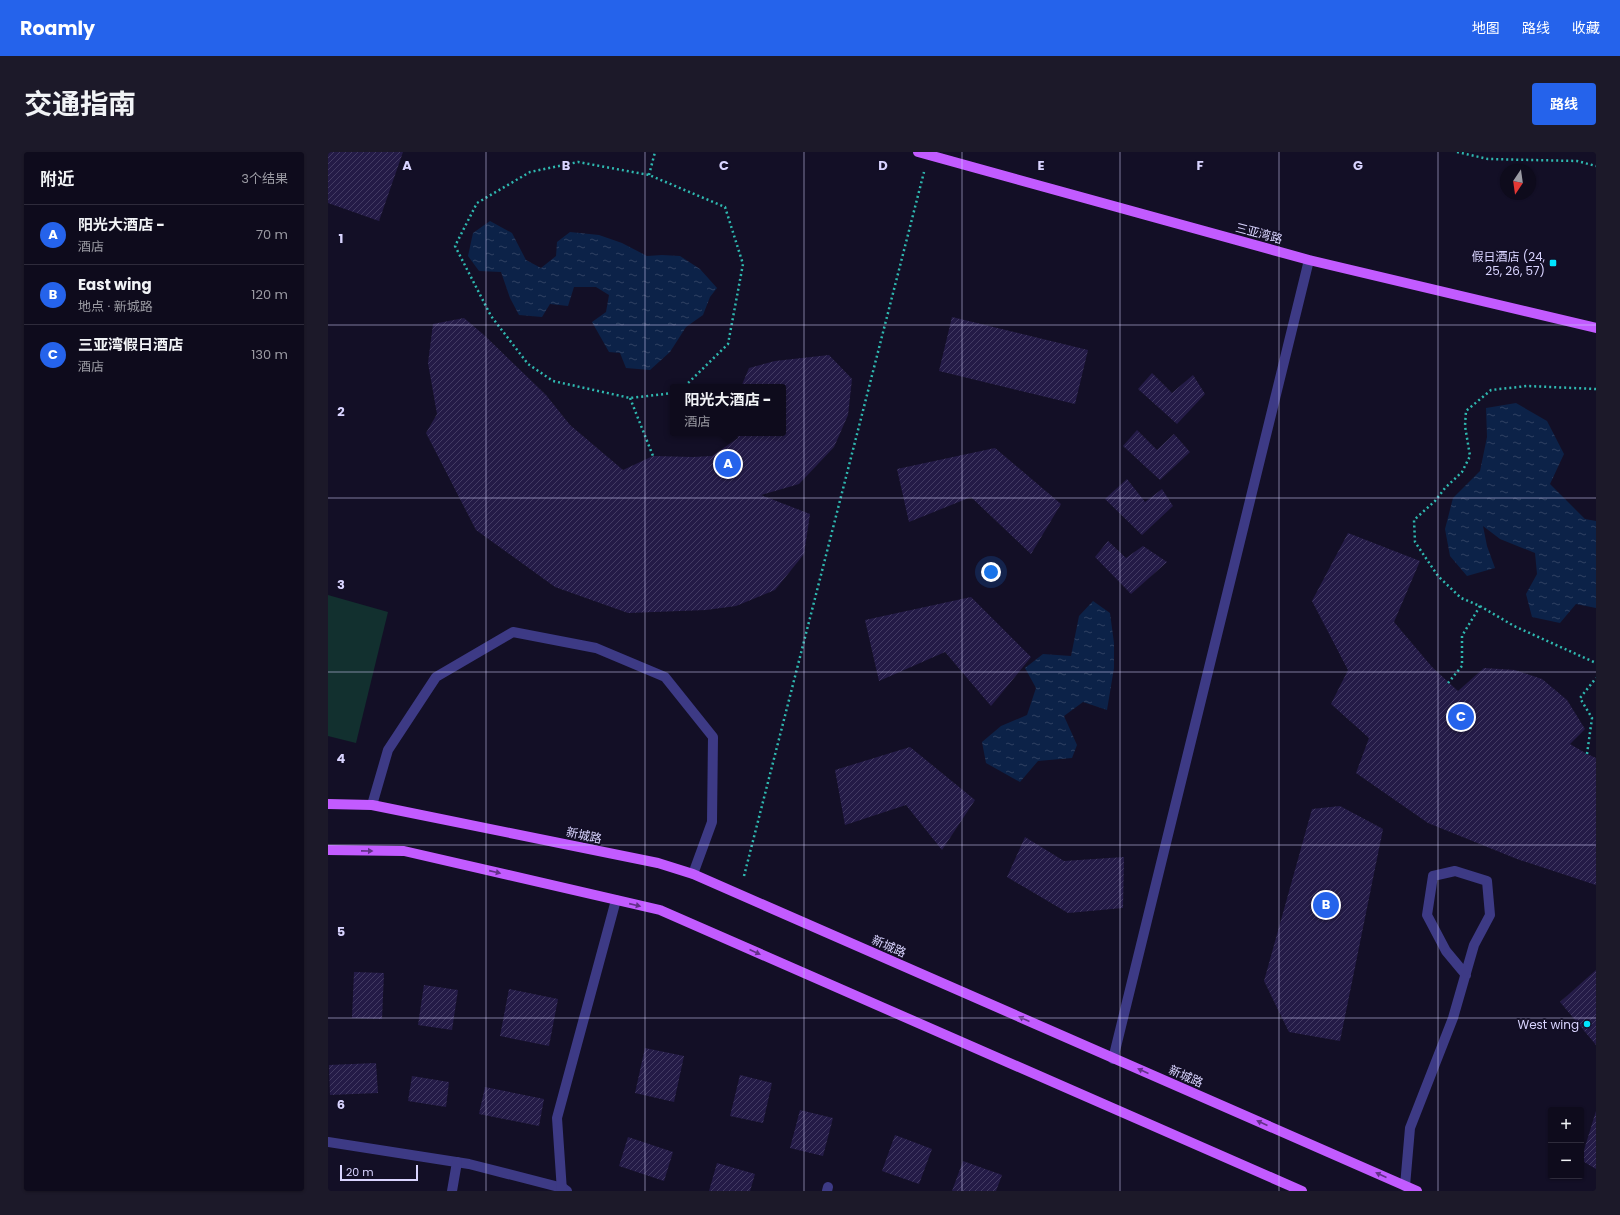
<!DOCTYPE html>
<html lang="zh">
<meta charset="utf-8">
<style>
:root{--surface:#0e0b1c;--page:#1c1929;--text:#f1f3f6;--muted:#9b9ba3;--line:#2e2b3b;--accent:#2563eb}
body{margin:0;font-family:Poppins,"Noto Sans SC",sans-serif;background:var(--page);color:var(--text)}
.controls{position:absolute;right:12px;bottom:12px;display:grid;overflow:hidden;border-radius:4px;box-shadow:0 1px 3px #0004}
.controls button{width:36px;height:36px;display:grid;place-items:center;padding:0;border:0;border-bottom:1px solid var(--line);background:var(--surface);color:var(--text);font:20px sans-serif}
.compass{position:absolute;left:1172px;top:12px;width:36px;height:36px;border-radius:50%;background:var(--surface);box-shadow:0 1px 3px #0004;rotate:193deg}
.scale{position:absolute;left:12px;bottom:10px;width:78px;box-sizing:border-box;padding-left:4px;border:2px solid #d9d4ff;border-top:0;font-size:11px;line-height:14px;white-space:nowrap;color:#d9d4ff;-webkit-text-stroke:3px #130f26;paint-order:stroke}
.you{position:absolute;left:663px;top:420px;width:14px;height:14px;margin:-10px;border:3px solid #fff;border-radius:50%;background:#1a73e8;box-shadow:0 0 0 6px #1a73e833}
.badge{display:grid;place-items:center;width:26px;height:26px;border-radius:50%;background:var(--accent);color:#fff;font-size:13px;font-weight:700}
.pin{position:absolute;translate:-50% -50%;border:2px solid #fff;box-shadow:0 1px 4px #0006}
.popup{position:absolute;left:342px;top:232px;width:116px;height:52px;box-sizing:border-box;display:grid;place-content:center;border-radius:4px;background:var(--surface);filter:drop-shadow(0 1px 3px #0005);font-size:13px;white-space:nowrap;color:var(--muted)}
.popup b{font-size:15px;color:var(--text)}
.popup::after{content:'';position:absolute;left:50%;top:100%;margin-left:-8px;border:8px solid transparent;border-top-color:var(--surface)}
.list{margin:0;padding:0;list-style:none}
h2{display:flex;justify-content:space-between;align-items:center;height:52px;margin:0;padding:0 16px;font-size:17px}
h2 small{font-size:13px;font-weight:400;color:var(--muted)}
.list li{display:grid;grid-template-columns:26px 1fr auto;gap:12px;align-items:center;box-sizing:border-box;height:60px;padding:0 16px;border-top:1px solid var(--line)}
.list b{display:block;font-size:15px;white-space:nowrap}
.list p{margin:0;font-size:13px;white-space:nowrap;color:var(--muted)}
.list em{font-size:13px;font-style:normal;color:var(--muted)}
.map{position:relative;flex:none;width:1268px;height:1039px;overflow:hidden;border-radius:4px}
header{display:flex;align-items:center;gap:24px;box-sizing:border-box;height:56px;padding:0 20px;background:var(--accent);color:#fff}
header strong{font-size:19px}
nav{display:flex;gap:22px;margin-inline-start:auto;font-size:14px}
.intro{display:flex;align-items:center;justify-content:space-between;box-sizing:border-box;height:96px;padding:0 24px}
h1{margin:0;font-size:28px}
.button{padding:10px 18px;border-radius:4px;background:var(--accent);color:#fff;font-size:14px;font-weight:700}
main{display:flex;gap:24px;padding:0 24px}
aside{flex:1;background:var(--surface);border-radius:4px;box-shadow:0 1px 3px #0004}
.map>svg:first-child{display:block}
</style>
<header>
<strong>Roamly</strong>
<nav><a>地图</a><a>路线</a><a>收藏</a></nav>
</header>
<div class="intro"><h1>交通指南</h1><a class="button">路线</a></div>
<main>
<aside>
<h2>附近<small>3个结果</small></h2>
<ul class="list">
<li><span class="badge">A</span><div><b>阳光大酒店 -</b><p>酒店</p></div><em>70 m</em></li>
<li><span class="badge">B</span><div><b>East wing</b><p>地点 · 新城路</p></div><em>120 m</em></li>
<li><span class="badge">C</span><div><b>三亚湾假日酒店</b><p>酒店</p></div><em>130 m</em></li>
</ul>
</aside>
<div class="map">
<svg width="1268" height="1039" viewBox="0 0 1268 1039">
<defs>
<pattern id="water-ripples" width="26" height="14" patternUnits="userSpaceOnUse"><rect width="26" height="14" fill="#0c2248"/><path d="M2 4q2-2 4 0t4 0M15 11q2-2 4 0t4 0" fill="none" stroke="#2f4163"/></pattern>
<pattern id="building-hatch" width="6" height="6" patternUnits="userSpaceOnUse"><rect width="6" height="6" fill="#241b47"/><path d="M-1 1l2-2M0 6l6-6M5 7l2-2" fill="none" stroke="#433b63"/></pattern>
</defs>
<rect width="100%" height="100%" fill="#130f26"/>
<path fill="#12302f" d="M0,443L60,460L28,591L0,584Z"/>
<g fill="url(#water-ripples)">
<path d="M162,69L184,81L198,108L213,116L228,104L229,90L242,80L271,83L294,91L319,104L334,103L352,104L372,117L389,136L382,145L375,163L358,175L342,200L322,218L298,216L292,201L281,200L264,170L278,160L281,143L268,135H246L240,154L222,152L214,165L191,163L182,146L173,120L151,119L140,104L145,81Z"/>
<path d="M1188,251L1219,269L1236,302L1222,332L1257,367L1268,369V456L1248,452L1232,471L1204,465L1198,442L1209,422L1207,401L1172,387L1155,374L1159,394L1167,416L1139,424L1122,404L1117,377L1125,346L1152,319L1159,285L1158,256Z"/>
<path d="M765,449L782,461L786,491V516L779,558L755,550L736,564L749,593L744,606L710,609L692,630L658,611L654,590L673,574L699,563L708,536L697,516L715,502L743,504L751,464Z"/>
</g>
<g fill="url(#building-hatch)">
<path d="M0,0H75L51,69L0,51Z"/>
<path d="M624,165L760,198L747,252L611,219Z"/>
<path d="M136,166L156,183L218,243L242,273L295,318L325,304L365,305L384,304L410,286L409,281H455V235H413L421,216L447,209L501,203L524,227L520,263L506,295L471,332L433,343L482,362L476,402L447,438L408,454L378,458L300,461L227,435L148,378L98,281L109,262L100,211L105,172Z"/>
<path d="M824,221L844,241L865,223L877,242L849,272L810,237Z"/>
<path d="M809,278L829,298L846,282L862,300L832,328L795,294Z"/>
<path d="M667,296L733,352L703,402L643,345L581,370L569,317Z"/>
<path d="M799,327L817,350L834,337L845,354L814,383L777,347Z"/>
<path d="M1020,381L1092,409L1066,470L1104,515L1130,539L1156,516L1187,518L1214,527L1239,548L1257,577L1242,592L1259,602L1268,606V733L1189,707L1100,671L1028,621L1041,586L1003,552L1020,518L984,449Z"/>
<path d="M780,389L798,406L815,394L839,410L803,442L767,405Z"/>
<path d="M643,445L703,505L663,554L617,500L551,529L537,468Z"/>
<path d="M582,595L647,648L614,698L578,653L517,673L507,618Z"/>
<path d="M1012,654L1055,677L1012,889L961,880L936,829L984,657Z"/>
<path d="M697,685L736,709L796,705L795,756L740,761L679,725Z"/>
<path d="M1268,818V893L1232,850Z"/>
<path d="M26,820L56,821L54,867L24,866Z"/>
<path d="M96,833L130,838L124,878L90,873Z"/>
<path d="M181,837L230,847L221,894L172,884Z"/>
<path d="M317,896L356,904L346,950L307,941Z"/>
<path d="M48,911L50,941L2,943L1,913Z"/>
<path d="M412,923L444,931L435,971L402,964Z"/>
<path d="M84,924L121,930L118,955L80,949Z"/>
<path d="M157,935L216,947L211,974L151,962Z"/>
<path d="M472,958L505,966L495,1004L462,996Z"/>
<path d="M1268,959V1017L1253,1008Z"/>
<path d="M567,983L604,997L591,1032L554,1019Z"/>
<path d="M300,985L345,1000L336,1029L291,1014Z"/>
<path d="M635,1009L674,1023L668,1039H624Z"/>
<path d="M389,1011L427,1022L422,1039H381Z"/>
</g>
<g fill="none" stroke-linecap="round" stroke-linejoin="round">
<g stroke="#2fb8b0" stroke-width="2.5" stroke-dasharray="2 3" stroke-linecap="butt">
<path d="M1129,0L1160,7L1249,9L1268,14"/>
<path d="M321,23L327,0"/>
<path d="M345,241L302,246L225,229L200,212L163,164L127,94L149,51L202,20L250,10L321,23L397,55L415,112L400,192L356,235"/>
<path d="M302,246L325,304"/>
<path d="M1152,454L1186,474L1268,511"/>
<path d="M1120,531L1134,514V484L1152,454L1133,446L1110,424L1087,390L1086,368L1107,349L1117,336L1134,320L1142,304L1137,274L1138,259L1163,238L1199,234L1268,237"/>
<path d="M1259,602L1264,566L1252,546L1268,526"/>
<path d="M416,724L596,20"/>
</g>
<g stroke="#3d3a85" stroke-width="10">
<path d="M44,653L60,598L108,525L185,480L268,496L337,525L385,585L384,670L365,722"/>
<path d="M785,907L981,108"/>
<path d="M0,990L141,1012L235,1036L239,1039"/>
<path d="M1077,1034L1082,976L1125,866L1146,793L1162,763L1159,729L1127,719L1105,724L1099,763L1118,799L1138,823"/>
<path d="M124,1039L129,1010"/>
<path d="M234,1039L229,966L288,748"/>
<path d="M499,1039L500,1035"/>
</g>
<g stroke="#c25bff" stroke-width="10">
<path d="M590,0L981,108L1268,176"/>
<path d="M0,652L44,653L330,711L365,722L1089,1039"/>
<path d="M0,698L76,699L332,758L974,1039"/>
</g>
</g>
<defs><path id="oneway-solid" d="M-6-.8H1V-3.2L6.5 0L1 3.2V.8H-6Z"/></defs>
<g fill="#623188">
<use href="#oneway-solid" transform="translate(39 699) rotate(1)"/>
<use href="#oneway-solid" transform="translate(167 720) rotate(13)"/>
<use href="#oneway-solid" transform="translate(307 753) rotate(13)"/>
<use href="#oneway-solid" transform="translate(427 800) rotate(24)"/>
<use href="#oneway-solid" transform="translate(696 867) rotate(-156)"/>
<use href="#oneway-solid" transform="translate(815 919) rotate(-156)"/>
<use href="#oneway-solid" transform="translate(934 971) rotate(-156)"/>
<use href="#oneway-solid" transform="translate(1053 1023) rotate(-156)"/>
</g>
<path fill="none" stroke="#d9d4ff" stroke-width="1" stroke-opacity="0.55" d="M158,0V1039M317,0V1039M476,0V1039M634,0V1039M792,0V1039M951,0V1039M1110,0V1039M0,173H1268M0,346H1268M0,520H1268M0,693H1268M0,866H1268"/>
<g fill="#00e5ff" stroke="#130f26" stroke-width="1.5">
<rect x="1221" y="107" width="8" height="8" rx="2"/>
<circle cx="1259" cy="872" r="4"/>
</g>
<g text-anchor="middle" dominant-baseline="central" stroke-width="3.5" stroke-linejoin="round" paint-order="stroke">
<g font-size="12" fill="#d9d4ff" stroke="#130f26">
<text transform="translate(931 81) rotate(15)">三亚湾路</text>
<text transform="translate(256 683) rotate(12)">新城路</text>
<text transform="translate(561 794) rotate(24)">新城路</text>
<text transform="translate(858 924) rotate(24)">新城路</text>
</g>
<g font-size="12" fill="#d9d4ff" stroke="#130f26" text-anchor="end">
<text x="1217" y="104">假日酒店 (24,<tspan x="1217" dy="14">25, 26, 57)</tspan></text>
<text x="1251" y="872">West wing</text>
</g>
</g>
<g font-size="13" text-anchor="middle" font-weight="bold" fill="#d9d4ff" stroke="#130f26" stroke-width="3.5" stroke-linejoin="round" paint-order="stroke">
<text x="79" y="18">A</text>
<text x="238" y="18">B</text>
<text x="396" y="18">C</text>
<text x="555" y="18">D</text>
<text x="713" y="18">E</text>
<text x="872" y="18">F</text>
<text x="1030" y="18">G</text>
<text x="13" y="91">1</text>
<text x="13" y="264">2</text>
<text x="13" y="437">3</text>
<text x="13" y="611">4</text>
<text x="13" y="784">5</text>
<text x="13" y="957">6</text>
</g>
</svg>
<div class="controls">
<button>+</button>
<button>−</button>
</div>
<svg class="compass" viewBox="-18 -18 36 36"><path d="M0-13l5 13h-10z" fill="#e53935"/><path d="M0 13l5-13h-10z" fill="#9b9ba3"/></svg>
<div class="scale">20 m</div>
<div class="you"></div>
<div class="pin badge" style="left:400px;top:312px">A</div>
<div class="popup"><b>阳光大酒店 -</b>酒店</div>
<div class="pin badge" style="left:998px;top:753px">B</div>
<div class="pin badge" style="left:1133px;top:565px">C</div>
</div>
</main>
